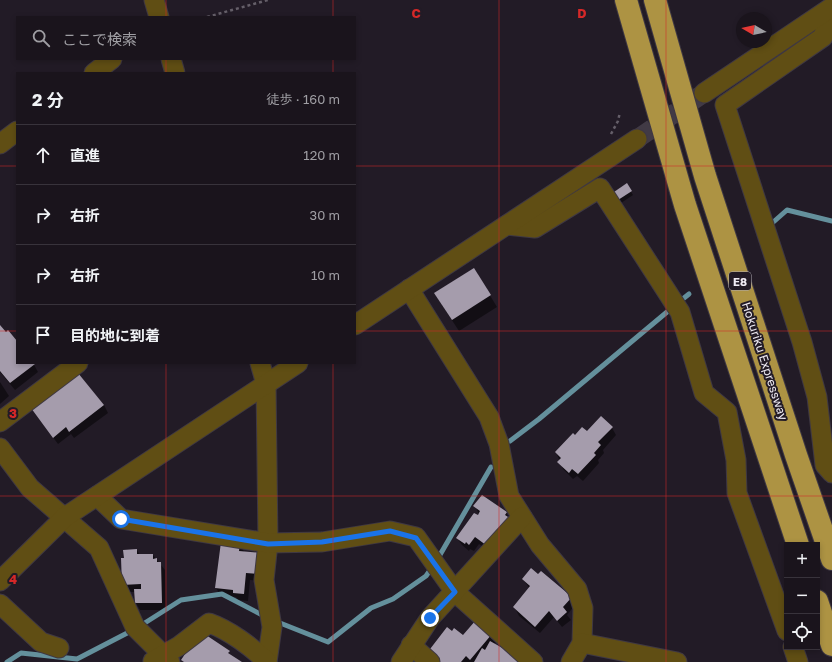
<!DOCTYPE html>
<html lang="ja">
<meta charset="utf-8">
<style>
:root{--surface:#1a141c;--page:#231d25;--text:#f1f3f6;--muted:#9f9ea3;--line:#38333b}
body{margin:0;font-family:"Golos Text","Noto Sans JP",sans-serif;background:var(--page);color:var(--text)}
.controls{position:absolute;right:12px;bottom:12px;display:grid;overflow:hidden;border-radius:0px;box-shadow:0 2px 6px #0003}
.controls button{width:36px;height:36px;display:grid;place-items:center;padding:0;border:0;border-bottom:1px solid var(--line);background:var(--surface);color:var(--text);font:20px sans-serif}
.compass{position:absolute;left:736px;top:12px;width:36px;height:36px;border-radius:50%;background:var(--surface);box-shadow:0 2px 6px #0003;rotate:279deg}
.stop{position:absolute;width:12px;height:12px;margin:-9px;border:3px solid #1a73e8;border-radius:50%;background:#fff}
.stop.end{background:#1a73e8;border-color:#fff;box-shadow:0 1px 4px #0008}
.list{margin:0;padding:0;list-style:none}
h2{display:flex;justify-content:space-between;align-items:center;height:52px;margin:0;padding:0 16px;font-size:17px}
h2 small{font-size:13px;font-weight:400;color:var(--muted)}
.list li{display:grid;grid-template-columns:26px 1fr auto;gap:12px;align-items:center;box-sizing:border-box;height:60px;padding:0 16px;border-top:1px solid var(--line)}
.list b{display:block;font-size:15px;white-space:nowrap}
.list em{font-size:13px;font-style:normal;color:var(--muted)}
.icon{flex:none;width:22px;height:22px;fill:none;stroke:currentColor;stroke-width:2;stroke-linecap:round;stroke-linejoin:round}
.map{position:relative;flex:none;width:832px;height:662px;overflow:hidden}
.search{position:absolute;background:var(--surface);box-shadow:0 2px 6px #0003;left:16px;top:16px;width:340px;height:44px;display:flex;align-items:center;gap:10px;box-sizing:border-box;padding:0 14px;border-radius:0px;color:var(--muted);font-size:15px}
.panel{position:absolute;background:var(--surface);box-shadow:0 2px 6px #0003;left:16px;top:72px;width:340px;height:292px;border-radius:0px}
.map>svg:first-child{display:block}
</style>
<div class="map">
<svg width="832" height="662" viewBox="0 0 832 662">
<rect width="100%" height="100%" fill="#221b26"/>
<g fill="#0007">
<path d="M627,185L633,195L621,203L615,192Z"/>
<path d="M474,269L497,307L459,331L442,305Z"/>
<path d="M0,326L17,343V363H33L38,372L15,390L0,372Z"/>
<path d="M0,382L9,396L0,404Z"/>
<path d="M104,405L108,413L74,438L71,434L58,444L32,409Z"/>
<path d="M612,428L616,435L603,450L604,453L598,460L599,463L583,481L577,476L573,479L563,469L556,452L576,436Z"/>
<path d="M475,506L506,513L515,527L495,555L479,544L474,551L470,549L469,551L462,545L457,538L479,514Z"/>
<path d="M222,543L239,544L264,581L250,580L248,601L238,600L236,597L221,596L216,588Z"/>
<path d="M137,550L140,555H153L165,570L166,610H140L136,603V592H128L123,585L126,559Z"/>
<path d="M523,579L571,598L575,605L567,615L571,620L562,627L554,617L540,633L519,616L515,608L530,589Z"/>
<path d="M452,633L463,637L491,634L496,642L494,644L525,662H434Z"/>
</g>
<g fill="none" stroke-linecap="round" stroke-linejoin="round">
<g stroke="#64909c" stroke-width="5">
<path d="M770,225L787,210L832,221"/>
<path d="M679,302L689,294"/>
<path d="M510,441L539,419L673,307"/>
<path d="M437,560L491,467"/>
<path d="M275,621L328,642L371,608L393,599L426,576L433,566"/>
<path d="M140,626L181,600L222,594L266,617"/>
<path d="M7,662L21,653L77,659L133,630"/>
</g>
</g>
<g fill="#a59cac">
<path d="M627,183L632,191L618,200L614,192Z"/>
<path d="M474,268L491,295L452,320L434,293Z"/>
<path d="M0,325L6,332L8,330L17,341V363L35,364L10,383L0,371Z"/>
<path d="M78,373L104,405L69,432L66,427L53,438L31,408Z"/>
<path d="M601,416L613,427L598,442L601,445L594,453L596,455L578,474L572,469L569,473L557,462L561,458L555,452L573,433L575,435L582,427L587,431Z"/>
<path d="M482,495L507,512L505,515L511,519L490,548L475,537L469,545L466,542L465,544L456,538L474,513L478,515L480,511L473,506Z"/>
<path d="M221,542L240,543L239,551L262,553L260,574L246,573L244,594L233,593V590L215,588Z"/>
<path d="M137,549V554H153V559L157,558V562H161L162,603H135L134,589H141V584L122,585L121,558H124L123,550Z"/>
<path d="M531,568L538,574L541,571L572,597L563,607L567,612L557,621L549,611L535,627L513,607L530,586L522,579Z"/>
<path d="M476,620L492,634L470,660L466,656L461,662H437L427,653L447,627L452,631L454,628L463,635Z"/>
<path d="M206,635L230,651L228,653L242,662H184L181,660L193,642Z"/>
<path d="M490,641L524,660L523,662H474L482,648L485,650Z"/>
</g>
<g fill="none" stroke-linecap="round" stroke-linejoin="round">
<path stroke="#413a45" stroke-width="19" stroke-dasharray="19 10" stroke-linecap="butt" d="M637,139L704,93"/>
<defs>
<g id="minor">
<path d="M154,0L159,17"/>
<path d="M832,8L823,37L725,105L802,342L817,397L825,465L832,473"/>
<path d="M171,59L175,73"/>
<path d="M94,73L112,59"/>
<path d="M704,93L832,7"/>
<path d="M0,144L17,131"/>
<path d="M507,225L535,228L600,188L680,312L704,393L727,412L736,460L737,493L787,631"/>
<path d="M409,289L489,417L499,444L509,496L540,545L577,589L583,608L582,643L571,662"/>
<path d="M355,325L637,139"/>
<path d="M260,363L266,384L268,543L264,580L272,627L267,662"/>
<path d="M0,422L78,363"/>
<path d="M0,448L30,488L99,548L135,627L170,662"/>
<path d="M97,496L121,519L268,543L322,542L390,531L416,537L455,592L533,662"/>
<path d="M0,581L65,517L298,363"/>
<path d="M0,604L41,642L59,648"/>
<path d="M582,643L677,662"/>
<path d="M411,645L430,662"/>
<path d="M793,647L798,662"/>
<path d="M153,661L179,646L209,623C229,630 252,647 267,662"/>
<path d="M401,662L430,618L522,517"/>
</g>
<g id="highway">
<path d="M626,0L685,205L798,545"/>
<path d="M655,0L705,176L796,455L832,559"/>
<path d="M817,601L832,645"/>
</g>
</defs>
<use href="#minor" stroke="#3f3843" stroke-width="21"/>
<use href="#highway" stroke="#3f3843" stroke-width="24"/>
<g stroke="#655f69" stroke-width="2.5" stroke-dasharray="3 3" stroke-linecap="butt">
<path d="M207,17L268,0"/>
<path d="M611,134L618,121L620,112"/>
</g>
<use href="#minor" stroke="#604e14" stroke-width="19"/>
<use href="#highway" stroke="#ad9343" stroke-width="22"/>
</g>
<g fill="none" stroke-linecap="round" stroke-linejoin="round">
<path stroke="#1a73e8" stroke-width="5" d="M121,519L268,544L322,542L390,531L416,538L455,592L430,618"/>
</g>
<path fill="none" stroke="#d62828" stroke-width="1" stroke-opacity="0.55" d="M166,0V17M333,0V17M499,0V662M666,0V662M166,59V73M333,59V73M0,166H17M355,166H832M0,331H17M355,331H832M166,363V662M333,363V662M0,496H832"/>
<g text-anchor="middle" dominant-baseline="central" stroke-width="4" stroke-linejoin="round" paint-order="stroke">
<rect fill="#221b26" stroke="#b2adb6" stroke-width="1" x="729" y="272" width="22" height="18" rx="3"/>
<g font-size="11" font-weight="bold" fill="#f0ecf4">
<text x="740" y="281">E8</text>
</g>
<g font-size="12" fill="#f0ecf4" stroke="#221b26">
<text transform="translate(765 361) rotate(72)">Hokuriku Expressway</text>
</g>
</g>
<g font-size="13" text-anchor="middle" font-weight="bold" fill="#d62828" stroke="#221b26" stroke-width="4" stroke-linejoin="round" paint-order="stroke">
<text x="416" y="18">C</text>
<text x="582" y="18">D</text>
<text x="13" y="418">3</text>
<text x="13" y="584">4</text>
</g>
</svg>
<div class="controls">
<button>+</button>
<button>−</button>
<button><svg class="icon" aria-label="locate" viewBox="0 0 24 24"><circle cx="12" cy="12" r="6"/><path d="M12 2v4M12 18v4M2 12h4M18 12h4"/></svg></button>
</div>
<svg class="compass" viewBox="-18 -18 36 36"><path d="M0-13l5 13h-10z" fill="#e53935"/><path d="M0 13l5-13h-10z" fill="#9f9ea3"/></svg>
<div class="stop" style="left:121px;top:519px"></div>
<div class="stop end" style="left:430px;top:618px"></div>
<div class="search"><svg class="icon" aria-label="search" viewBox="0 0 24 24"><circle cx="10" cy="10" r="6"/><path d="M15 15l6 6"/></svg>ここで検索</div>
<section class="panel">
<h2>2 分<small>徒歩 · 160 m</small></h2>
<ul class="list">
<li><svg class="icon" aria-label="ahead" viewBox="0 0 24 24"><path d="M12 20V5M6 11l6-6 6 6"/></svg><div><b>直進</b></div><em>120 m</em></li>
<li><svg class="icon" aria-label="right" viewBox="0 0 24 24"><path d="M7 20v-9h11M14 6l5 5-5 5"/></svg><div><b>右折</b></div><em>30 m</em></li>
<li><svg class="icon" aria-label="right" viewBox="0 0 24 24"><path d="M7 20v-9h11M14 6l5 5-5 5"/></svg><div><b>右折</b></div><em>10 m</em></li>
<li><svg class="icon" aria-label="arrive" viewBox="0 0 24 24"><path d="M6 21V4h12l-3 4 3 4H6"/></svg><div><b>目的地に到着</b></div></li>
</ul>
</section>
</div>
